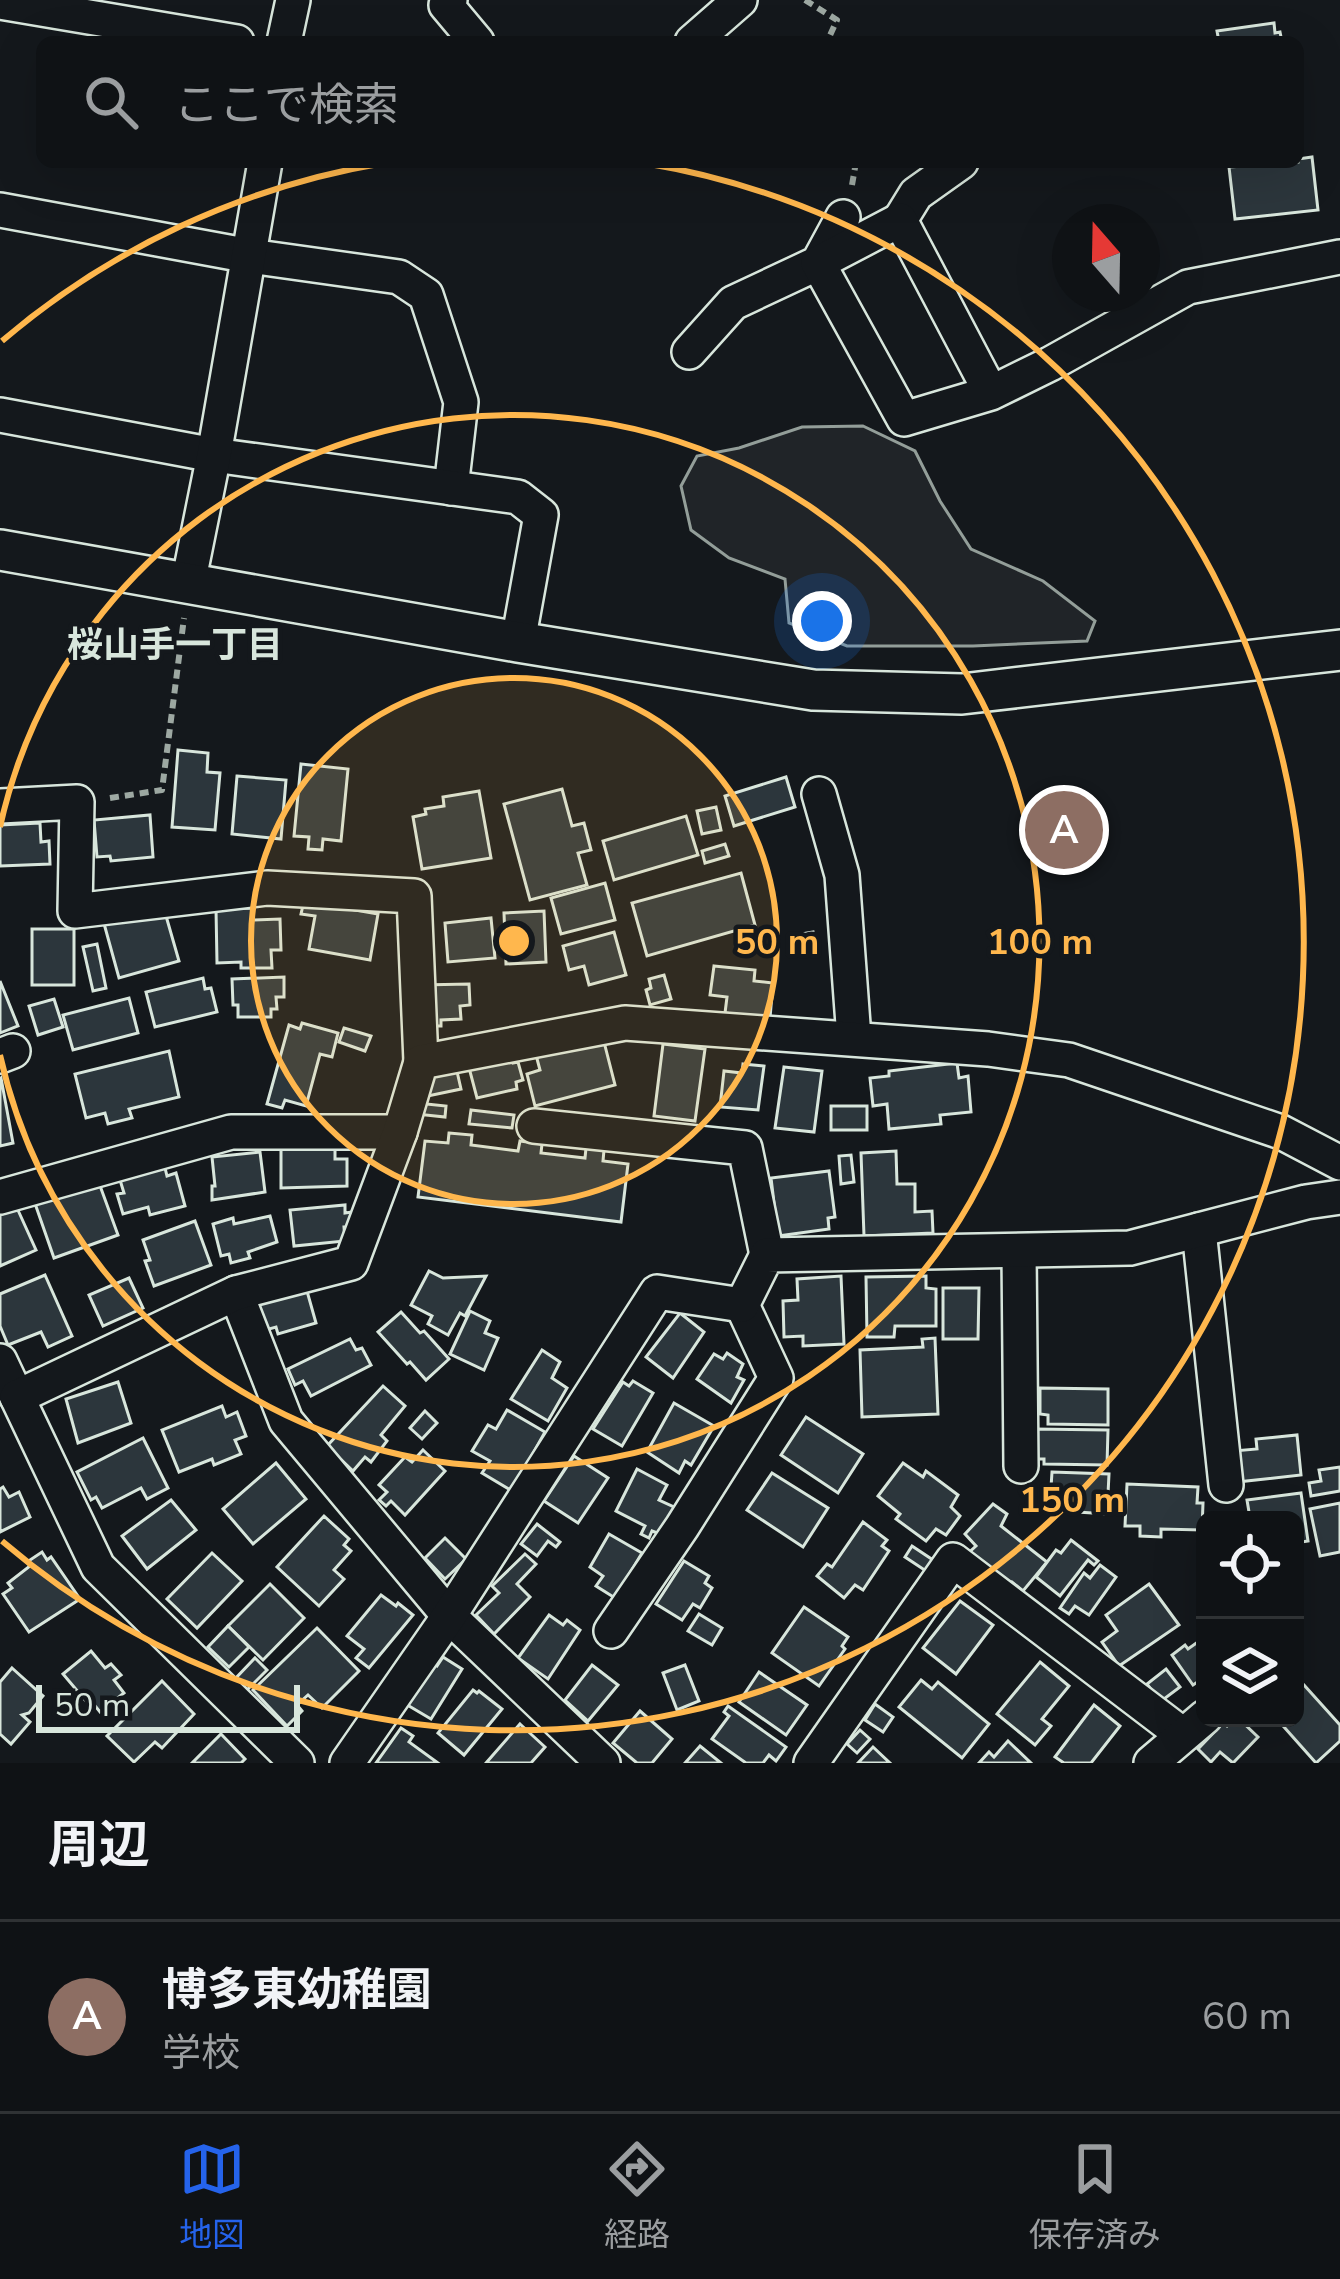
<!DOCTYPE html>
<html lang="ja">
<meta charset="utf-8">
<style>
:root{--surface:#0f1215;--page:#181b1e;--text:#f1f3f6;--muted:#9b9ea0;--line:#2f3234;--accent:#2563eb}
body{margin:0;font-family:"Nunito Sans","Noto Sans JP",sans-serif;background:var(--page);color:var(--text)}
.controls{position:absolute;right:36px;bottom:36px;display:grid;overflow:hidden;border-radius:18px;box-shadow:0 12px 48px #0002}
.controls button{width:108px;height:108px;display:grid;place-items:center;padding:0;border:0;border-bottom:3px solid var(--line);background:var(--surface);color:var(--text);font:60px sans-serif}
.compass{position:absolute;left:1052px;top:204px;width:108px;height:108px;border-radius:50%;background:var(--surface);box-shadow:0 12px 48px #0002;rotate:340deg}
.scale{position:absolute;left:36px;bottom:30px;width:264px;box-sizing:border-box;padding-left:12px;border:6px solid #d8e6dc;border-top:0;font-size:33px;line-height:42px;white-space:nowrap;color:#d8e6dc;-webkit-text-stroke:9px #14181c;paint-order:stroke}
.you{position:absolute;left:822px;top:621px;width:42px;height:42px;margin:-30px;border:9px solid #fff;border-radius:50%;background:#1a73e8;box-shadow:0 0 0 18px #1a73e833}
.badge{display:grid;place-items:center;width:78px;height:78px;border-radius:50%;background:var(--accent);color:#fff;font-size:39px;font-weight:700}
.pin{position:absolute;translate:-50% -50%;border:6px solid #fff;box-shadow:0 3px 12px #0006}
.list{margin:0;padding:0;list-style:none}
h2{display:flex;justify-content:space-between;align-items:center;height:156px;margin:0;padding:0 48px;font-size:51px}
h2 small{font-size:39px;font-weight:400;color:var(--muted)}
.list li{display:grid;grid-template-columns:78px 1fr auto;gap:36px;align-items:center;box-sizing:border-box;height:192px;padding:0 48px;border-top:3px solid var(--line)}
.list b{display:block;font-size:45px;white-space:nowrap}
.list p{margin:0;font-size:39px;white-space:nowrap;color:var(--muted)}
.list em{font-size:39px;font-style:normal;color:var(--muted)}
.icon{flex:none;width:66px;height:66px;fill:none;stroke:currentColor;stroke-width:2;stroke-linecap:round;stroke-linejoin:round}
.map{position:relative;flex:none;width:1340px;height:1763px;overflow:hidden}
.search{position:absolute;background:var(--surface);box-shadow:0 12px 48px #0002;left:36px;right:36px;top:36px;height:132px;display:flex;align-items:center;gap:30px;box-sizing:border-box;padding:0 42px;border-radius:18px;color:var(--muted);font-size:45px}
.sheet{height:348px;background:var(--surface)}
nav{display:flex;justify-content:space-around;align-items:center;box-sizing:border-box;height:168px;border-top:3px solid var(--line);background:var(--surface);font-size:33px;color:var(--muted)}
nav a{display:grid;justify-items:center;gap:6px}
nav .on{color:var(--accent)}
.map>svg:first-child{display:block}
</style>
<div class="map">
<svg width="1340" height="1763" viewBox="0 0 1340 1763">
<rect width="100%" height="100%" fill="#14181c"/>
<path fill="#202428" stroke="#939e99" stroke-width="3" d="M863,426L915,451L940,501L971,549L1043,581L1095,621L1087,641L973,646H847L789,623L785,579L729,558L691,530L681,486L697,456L739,448L802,427Z"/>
<g fill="#2c363c" stroke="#d8e6dc" stroke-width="3">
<path d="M1274,23L1275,33L1280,32L1282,42H1219L1217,31Z"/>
<path d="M1312,157L1318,210L1235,219L1229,167L1298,162V159Z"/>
<path d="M178,750L208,753L207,772L220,773L215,830L172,827Z"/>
<path d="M301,764L348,769L341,841L323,839L322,850L308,849L309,837L294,836Z"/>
<path d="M237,776L286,780L281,839L232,834Z"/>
<path d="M786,777L795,807L734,826L725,796Z"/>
<path d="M562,789L572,826L584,823L591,850L578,853L587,885L530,900L504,804Z"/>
<path d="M479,791L491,858L422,869L413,817L426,814L425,809L444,806L443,797Z"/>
<path d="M716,807L721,830L702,834L697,811Z"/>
<path d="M150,815L153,857L111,861L110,856L97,857L94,820Z"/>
<path d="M686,816L698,855L614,880L603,841Z"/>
<path d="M40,823L41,842L49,841L50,864L0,866V825Z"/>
<path d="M725,844L729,856L705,863L702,851Z"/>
<path d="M741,873L755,925L647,956L632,903Z"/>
<path d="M605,883L615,920L561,934L551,898Z"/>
<path d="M304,901L378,914L370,960L309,949L315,916L301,914Z"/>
<path d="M162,902L179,961L119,978L103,920Z"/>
<path d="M252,908V920L280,919L281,950H271L272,968H241V962L217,963L216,909Z"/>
<path d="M544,911L546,962L506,964L504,913Z"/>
<path d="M491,918L495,958L448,962L445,923Z"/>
<rect x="32" y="929" width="42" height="56"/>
<path d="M614,932L626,975L589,985L584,966L569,970L563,946Z"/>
<path d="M813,932L815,946L794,951L790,936Z"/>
<path d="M97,944L106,988L93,991L83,947Z"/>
<path d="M714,966L755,970L754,981L773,983L770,1018L725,1013L727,997L710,995Z"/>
<path d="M664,975L671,999L650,1005L646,990L651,988L649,979Z"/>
<path d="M284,977V997H276L277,1009H271V1017H238V1005H233L232,979Z"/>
<path d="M203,978L205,989L211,988L217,1012L155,1027L146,992Z"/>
<path d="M0,981L18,1026L0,1033Z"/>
<path d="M469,984L470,1005L460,1006L461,1019L441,1020V1026H421L420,985Z"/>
<path d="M129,998L138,1033L73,1050L63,1015Z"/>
<path d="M54,999L63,1027L38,1035L29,1006Z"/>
<path d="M302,1023L338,1033L332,1057L320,1054L306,1106L285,1100L282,1108L267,1104L289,1025L300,1029Z"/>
<path d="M344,1028L371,1036L365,1051L339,1042Z"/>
<path d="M603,1038L615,1085L535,1106L527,1074L540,1070L536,1055Z"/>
<path d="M663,1044L705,1049L695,1121L654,1116Z"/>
<path d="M169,1051L179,1097L129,1109L132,1118L108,1124L105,1113L86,1118L75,1074Z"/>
<path d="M511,1055L513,1063L518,1062L523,1080L516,1082L517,1089L477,1098L468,1064Z"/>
<path d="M957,1063L959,1078L968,1076L971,1112L940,1115L941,1124L889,1129L887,1104L873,1106L870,1078L889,1076V1071Z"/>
<path d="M743,1064L764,1066L758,1110L720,1107L724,1071L742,1073Z"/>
<path d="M456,1067L461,1089L423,1097L419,1075Z"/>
<path d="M784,1067L822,1071L814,1132L775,1128Z"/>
<path d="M1,1078L13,1143L0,1146V1079Z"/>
<path d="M417,1103L446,1106L445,1117L416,1114Z"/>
<rect x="831" y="1106" width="36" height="24"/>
<path d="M471,1110L514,1115L512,1128L469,1124Z"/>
<path d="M449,1133L472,1135L471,1145L518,1151L520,1141L542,1144L541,1153L585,1158L586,1148L604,1150L603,1161L628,1164L621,1222L418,1197L425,1141L448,1143Z"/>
<path d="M335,1147V1159H347V1186L281,1188V1149Z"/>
<path d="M896,1151L897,1184H915V1212L932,1211L933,1233L864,1236L861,1153Z"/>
<path d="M260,1152L265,1192L212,1200V1186H215L212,1157Z"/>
<path d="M851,1155L854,1182L841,1184L839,1156Z"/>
<path d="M165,1168L167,1176L176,1173L185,1206L150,1215L148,1207L123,1214L117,1194L124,1193L120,1180Z"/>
<path d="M829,1171L835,1217L828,1218L829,1229L778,1236L771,1178Z"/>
<path d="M95,1172L118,1235L54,1258L32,1195Z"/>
<path d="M345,1205V1213L352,1212L351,1227H344L345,1241L294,1246L290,1210Z"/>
<path d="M17,1208L36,1250L0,1266V1215Z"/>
<path d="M270,1216L277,1242L248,1252L250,1258L231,1263L229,1254L221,1256L213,1224L233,1218L234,1224Z"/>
<path d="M195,1221L211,1265L154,1286L145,1261L150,1260L143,1240Z"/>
<path d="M429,1271L443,1278L486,1276L465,1316L460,1313L448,1335L428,1324L432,1316L411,1305Z"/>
<path d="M45,1275L72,1336L48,1347L41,1332L8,1345L0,1326V1294Z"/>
<path d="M841,1276L844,1344L803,1346V1336L784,1337L783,1301L798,1300L797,1279Z"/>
<path d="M926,1276V1288L936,1289V1326H895L894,1337H867L866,1277Z"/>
<path d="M129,1278L143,1308L103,1326L89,1295Z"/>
<path d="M943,1288H979L978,1339H943Z"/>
<path d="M288,1290L290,1296L307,1291L316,1323L278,1334L276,1327L262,1331L254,1299Z"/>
<path d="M470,1311L490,1321L485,1333L498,1338L484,1370L450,1354Z"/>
<path d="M401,1312L420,1333L424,1331L449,1359L426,1380L410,1362L407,1364L378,1332Z"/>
<path d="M680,1313L704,1332L673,1378L646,1357Z"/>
<path d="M935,1338L938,1414L862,1417L860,1350L923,1347L922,1339Z"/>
<path d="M350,1339L356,1350L362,1348L371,1365L311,1396L303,1381L295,1385L288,1369Z"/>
<path d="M542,1350L560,1362L552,1378L567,1388L548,1421L511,1399Z"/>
<path d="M727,1353L743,1364L737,1377L744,1380L731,1403L697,1379L714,1354L723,1359Z"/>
<path d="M633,1381L653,1393L622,1446L593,1429L623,1382L629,1386Z"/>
<path d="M118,1382L131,1423L78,1443L66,1399Z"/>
<path d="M383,1386L405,1406L381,1435L387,1441L371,1462L365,1457L353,1471L327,1446Z"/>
<path d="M1040,1388L1108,1389V1425L1048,1424V1415L1040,1414Z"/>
<path d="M674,1403L714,1426L691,1465L685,1461L679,1473L647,1452Z"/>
<path d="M222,1406L226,1417L237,1412L246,1436L235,1440L241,1454L214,1465L212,1459L179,1472L162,1430Z"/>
<path d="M507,1410L545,1432L512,1491L482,1473L490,1461L472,1451L488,1425L496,1429Z"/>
<path d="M425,1411L437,1423L422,1439L410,1428Z"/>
<path d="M806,1417L863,1454L838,1493L781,1455Z"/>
<path d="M1034,1429L1108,1430L1107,1465L1044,1464V1459H1033Z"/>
<path d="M1297,1435L1301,1475L1237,1482L1233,1451L1257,1449L1256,1439Z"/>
<path d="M143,1438L168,1488L147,1499L141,1488L102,1508L96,1497L91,1500L77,1472Z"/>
<path d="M423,1450L445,1471L405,1515L391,1501L386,1506L379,1500L387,1492L379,1485L405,1457L412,1462Z"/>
<path d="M574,1456L608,1478L578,1523L544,1501Z"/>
<path d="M276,1463L306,1499L253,1544L223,1509Z"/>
<path d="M903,1463L923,1477L926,1471L958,1495L951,1507L960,1516L946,1535L936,1529L926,1541L896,1519L900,1514L878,1496Z"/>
<path d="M1340,1467V1491L1311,1496L1309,1483L1321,1481L1319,1470Z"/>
<path d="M637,1469L667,1485L659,1500L676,1508L660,1534L652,1531L649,1538L641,1534L645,1526L616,1511Z"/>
<path d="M1052,1472L1109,1474L1107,1514L1078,1512V1504L1050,1503Z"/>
<path d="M772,1473L828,1508L803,1547L747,1510Z"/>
<path d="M1127,1484L1198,1487L1197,1503H1203L1202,1530L1161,1529V1537L1140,1536V1526H1125Z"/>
<path d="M3,1487L9,1497L19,1492L30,1517L0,1532V1489Z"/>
<path d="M1301,1493L1308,1541L1295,1543V1520L1250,1518L1247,1500Z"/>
<path d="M171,1500L196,1530L147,1569L122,1536Z"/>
<path d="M1340,1503V1552L1320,1556L1310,1509Z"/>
<path d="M993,1504L1007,1514L1001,1526L1047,1562L1023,1591L1012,1582L1006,1589L964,1557L976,1546L965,1534Z"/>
<path d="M324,1516L349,1539L344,1545L351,1551L334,1570L344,1579L319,1606L277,1567Z"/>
<path d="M863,1522L887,1540L882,1546L889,1551L863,1590L855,1585L844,1598L817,1576L827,1564L832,1567Z"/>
<path d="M537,1524L560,1542L556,1547L548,1541L537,1556L521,1544Z"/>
<path d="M609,1534L642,1553L615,1598L596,1586L603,1576L590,1567Z"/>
<path d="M445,1538L466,1559L445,1579L425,1558Z"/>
<path d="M1071,1540L1098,1561L1094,1565L1088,1560L1060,1596L1036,1577L1056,1550L1061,1553Z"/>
<path d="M912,1546L933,1560L926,1571L905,1557Z"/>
<path d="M42,1552L47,1560L51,1557L80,1599L29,1632L3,1594L12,1588L8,1583L30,1566L27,1562Z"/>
<path d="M212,1553L242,1581L197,1628L167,1599Z"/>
<path d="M525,1554L536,1564L517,1584L530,1597L494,1634L476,1615L499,1593L492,1586Z"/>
<path d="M684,1561L709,1576L705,1583L712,1588L700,1608L693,1604L682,1620L656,1604Z"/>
<path d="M1100,1565L1116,1577L1089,1615L1075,1606L1069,1614L1060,1608L1084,1573L1090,1578Z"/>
<path d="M270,1584L304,1618L263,1660L228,1626Z"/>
<path d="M1149,1584L1179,1625L1119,1666L1102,1642L1117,1631L1106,1615Z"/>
<path d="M381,1595L396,1606L398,1603L413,1615L369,1668L356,1658L364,1649L347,1636Z"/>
<path d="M960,1601L993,1625L956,1674L923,1648Z"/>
<path d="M804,1607L848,1637L842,1646L845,1649L819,1686L772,1653Z"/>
<path d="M699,1614L722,1628L712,1645L688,1631Z"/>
<path d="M549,1615L563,1625L567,1620L580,1630L548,1679L518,1658Z"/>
<path d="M228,1626L249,1647L229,1667L208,1647Z"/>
<path d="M317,1628L359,1671L322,1708L308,1695L297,1705L302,1711L287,1726L253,1690Z"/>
<path d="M1205,1637V1677L1193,1685L1172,1655L1185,1645L1188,1649Z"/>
<path d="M91,1651L105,1668L111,1664L121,1675L114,1680L124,1693L100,1712L88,1697L85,1700L63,1674Z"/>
<path d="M443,1657L462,1669L431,1719L404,1703L429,1661L437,1666Z"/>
<path d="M255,1658L267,1670L246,1691L234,1680Z"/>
<path d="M1040,1662L1069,1686L1042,1719L1051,1726L1035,1745L997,1714Z"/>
<path d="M592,1665L618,1685L588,1721L565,1700Z"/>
<path d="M685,1665L699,1701L677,1710L663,1673Z"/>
<path d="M12,1668L43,1696L29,1713L22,1715L30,1722L11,1744L0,1734V1682Z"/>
<path d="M1166,1669L1180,1687L1160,1702L1147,1684Z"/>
<path d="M759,1672L807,1705L786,1735L739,1702Z"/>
<path d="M921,1680L932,1689L938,1682L989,1724L962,1758L899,1707Z"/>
<path d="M162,1681L194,1714L162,1748L155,1742L134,1762L107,1736Z"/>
<path d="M1304,1685L1340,1725V1741L1316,1763L1276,1718H1295V1693Z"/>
<path d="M473,1690L477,1693L479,1691L502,1709L464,1755L438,1733Z"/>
<path d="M875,1704L893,1717L883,1732L865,1720Z"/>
<path d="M1094,1705L1120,1726L1091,1763H1064L1055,1757Z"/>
<path d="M728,1706L786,1747L776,1761L769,1755L763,1763H746L712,1739L729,1716L724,1712Z"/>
<path d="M640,1711L672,1739L652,1763H637L613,1743Z"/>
<path d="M1235,1718H1238L1258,1737L1233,1763L1220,1752L1211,1762L1198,1749L1223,1723L1227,1726Z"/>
<path d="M520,1724L545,1747L531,1763H486Z"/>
<path d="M401,1728L413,1736L409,1742L438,1763H376Z"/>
<path d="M860,1730L870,1739L857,1753L847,1744Z"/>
<path d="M221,1734L245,1759L241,1763H192Z"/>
<path d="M1008,1741L1031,1763H979L989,1752L994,1757Z"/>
<path d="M700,1746L721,1763H685Z"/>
<path d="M873,1747L890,1763H858Z"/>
</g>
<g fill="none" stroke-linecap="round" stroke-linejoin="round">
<defs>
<g id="minor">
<path d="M450,0L446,5L477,42"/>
<path d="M0,2L237,42"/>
<path d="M284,42L293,0"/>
<path d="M692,42L740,0"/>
<path d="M0,210L250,256L399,277L426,295L461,402L451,488"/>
<path d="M900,220L916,194L961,162"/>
<path d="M689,352L733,303L818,263L843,217"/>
<path d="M991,393L900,220L818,263L904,419L991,393L1050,364L1188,287L1340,257"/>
<path d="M0,415L214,455L518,497L541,515L518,642"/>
<path d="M188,584L214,455L265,162"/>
<path d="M819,794L842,875L854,1038"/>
<path d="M0,806L77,802L75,911L267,888L414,896L421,1062"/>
<path d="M0,1056L13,1051"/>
<path d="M534,1126L745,1148L767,1255"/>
<path d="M0,1197L231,1132H400"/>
<path d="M1199,1230L1226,1485"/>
<path d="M1019,1251L1021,1466"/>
<path d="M236,1293L286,1421L449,1616L603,1763"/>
<path d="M0,1361L17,1397"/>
<path d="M611,1631L682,1527L776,1378L742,1305"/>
<path d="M297,1763L98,1567L17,1397L236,1293L351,1263L400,1132L421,1062L625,1023L988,1049L1069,1060L1281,1132L1340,1163"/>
<path d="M347,1763L449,1616L657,1292L742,1305L767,1255L1130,1248L1306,1202L1340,1197"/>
<path d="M811,1763L953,1560L1183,1735"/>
<path d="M1151,1763L1205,1717"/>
</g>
<path id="tertiary" d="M0,550L518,642L813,690L962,694L1340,650"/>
</defs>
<use href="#minor" stroke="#d8e6dc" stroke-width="38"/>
<use href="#tertiary" stroke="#d8e6dc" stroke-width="44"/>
<g stroke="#9da8a2" stroke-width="6" stroke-dasharray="9 6" stroke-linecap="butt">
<path d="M805,0L837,20L827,42"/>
<path d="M852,185L856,162"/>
<path d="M110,798L162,790L184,618"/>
</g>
<use href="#minor" stroke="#14181c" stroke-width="33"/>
<use href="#tertiary" stroke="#14181c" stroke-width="39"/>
</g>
<circle cx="514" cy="941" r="263" fill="#ffb74d" fill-opacity=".12"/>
<g fill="none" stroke="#ffb74d" stroke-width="6">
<circle cx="514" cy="941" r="263"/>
<path d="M0 827A526 526 0 1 1 0 1055"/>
<path d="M2 341A789 789 0 0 1 384 163M644 163A789 789 0 1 1 2 1541"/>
</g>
<g text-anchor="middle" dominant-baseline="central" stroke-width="9" stroke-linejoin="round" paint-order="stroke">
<g font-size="36" font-weight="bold" fill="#d8e6dc" stroke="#14181c">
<text x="175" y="645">桜山手一丁目</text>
</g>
</g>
<circle cx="514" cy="941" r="18" fill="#ffb74d" stroke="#14181c" stroke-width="6"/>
<g font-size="36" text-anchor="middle" font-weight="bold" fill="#ffb74d" stroke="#14181c" stroke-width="9" stroke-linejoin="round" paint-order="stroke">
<text x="777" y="954">50 m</text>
<text x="1040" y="954">100 m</text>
<text x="1072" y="1512">150 m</text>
</g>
</svg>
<div class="controls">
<button><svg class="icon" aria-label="locate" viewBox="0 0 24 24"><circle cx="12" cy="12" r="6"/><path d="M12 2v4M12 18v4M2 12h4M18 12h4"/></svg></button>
<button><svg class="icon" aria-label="layers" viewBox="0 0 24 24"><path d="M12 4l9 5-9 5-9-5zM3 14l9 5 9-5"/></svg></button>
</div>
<svg class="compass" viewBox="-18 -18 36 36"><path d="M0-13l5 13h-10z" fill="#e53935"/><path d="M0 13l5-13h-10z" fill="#9b9ea0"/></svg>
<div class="scale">50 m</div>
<div class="you"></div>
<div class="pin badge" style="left:1064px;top:830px;background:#8d6e63">A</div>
<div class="search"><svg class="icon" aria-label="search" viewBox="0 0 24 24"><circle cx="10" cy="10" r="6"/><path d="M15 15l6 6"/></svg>ここで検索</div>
</div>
<section class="sheet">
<h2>周辺<small></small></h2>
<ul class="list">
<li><span class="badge" style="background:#8d6e63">A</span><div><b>博多東幼稚園</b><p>学校</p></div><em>60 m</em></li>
</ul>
</section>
<nav>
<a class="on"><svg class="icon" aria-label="map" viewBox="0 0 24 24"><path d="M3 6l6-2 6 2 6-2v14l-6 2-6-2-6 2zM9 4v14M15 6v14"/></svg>地図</a>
<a><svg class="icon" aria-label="directions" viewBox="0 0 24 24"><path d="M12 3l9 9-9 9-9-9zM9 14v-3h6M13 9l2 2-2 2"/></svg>経路</a>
<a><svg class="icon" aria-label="saved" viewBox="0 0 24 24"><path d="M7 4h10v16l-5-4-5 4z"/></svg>保存済み</a>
</nav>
